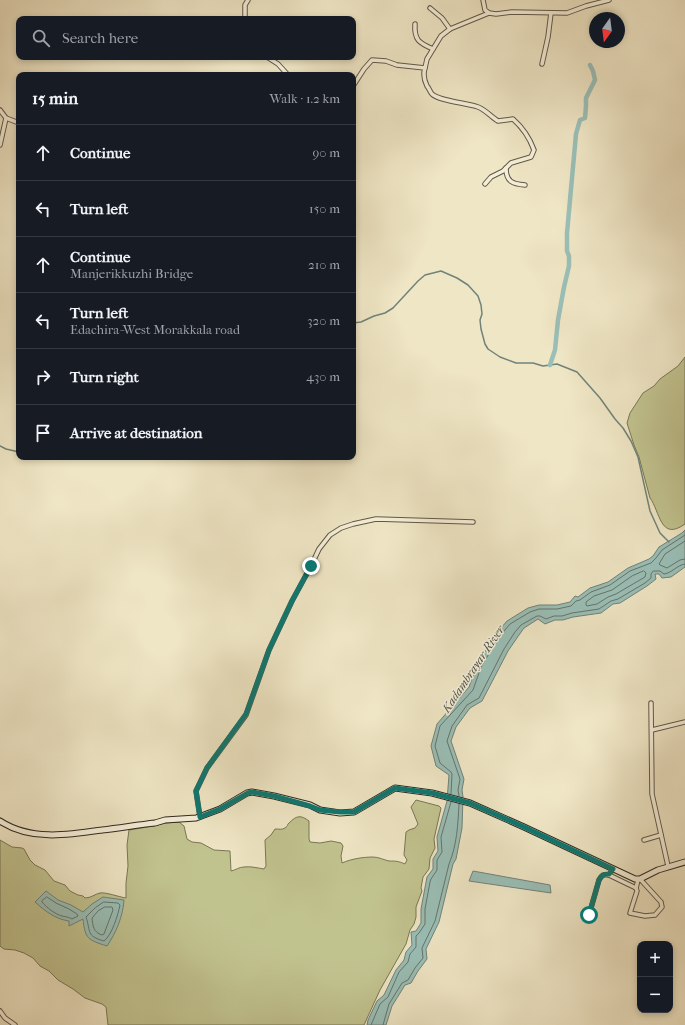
<!DOCTYPE html>
<meta charset="utf-8">
<style>
:root{--surface:#171b24;--page:#242831;--text:#f1f3f6;--muted:#9ea1a6;--line:#363941}
body{margin:0;font-family:"IM FELL French Canon",serif;background:var(--page);color:var(--text)}
.controls{position:absolute;right:12px;bottom:12px;display:grid;overflow:hidden;border-radius:8px;box-shadow:0 2px 6px #0003}
.controls button{width:36px;height:36px;display:grid;place-items:center;padding:0;border:0;border-bottom:1px solid var(--line);background:var(--surface);color:var(--text);font:20px sans-serif}
.compass{position:absolute;left:589px;top:12px;width:36px;height:36px;border-radius:50%;background:var(--surface);box-shadow:0 2px 6px #0003;rotate:194deg}
.stop{position:absolute;width:12px;height:12px;margin:-9px;border:3px solid #0f766e;border-radius:50%;background:#fff}
.stop.end{background:#0f766e;border-color:#fff;box-shadow:0 1px 4px #0008}
.list{margin:0;padding:0;list-style:none}
h2{display:flex;justify-content:space-between;align-items:center;height:52px;margin:0;padding:0 16px;font-size:17px}
h2 small{font-size:13px;font-weight:400;color:var(--muted)}
.list li{display:grid;grid-template-columns:26px 1fr auto;gap:12px;align-items:center;box-sizing:border-box;height:56px;padding:0 16px;border-top:1px solid var(--line)}
.list b{display:block;font-size:15px;white-space:nowrap}
.list p{margin:0;font-size:13px;white-space:nowrap;color:var(--muted)}
.list em{font-size:13px;font-style:normal;color:var(--muted)}
.icon{flex:none;width:22px;height:22px;fill:none;stroke:currentColor;stroke-width:2;stroke-linecap:round;stroke-linejoin:round}
.map{position:relative;flex:none;width:685px;height:1025px;overflow:hidden}
.search{position:absolute;background:var(--surface);box-shadow:0 2px 6px #0003;left:16px;top:16px;width:340px;height:44px;display:flex;align-items:center;gap:10px;box-sizing:border-box;padding:0 14px;border-radius:8px;color:var(--muted);font-size:15px}
.panel{position:absolute;background:var(--surface);box-shadow:0 2px 6px #0003;left:16px;top:72px;width:340px;height:388px;border-radius:8px}
.map>svg:first-child{display:block}
</style>
<div class="map">
<svg width="685" height="1025" viewBox="0 0 685 1025">
<rect width="100%" height="100%" fill="#efe6c5"/>
<filter id="stains"><feTurbulence type="fractalNoise" baseFrequency=".005" numOctaves="4"/><feColorMatrix values="0 0 0 0 .2 0 0 0 0 .09 0 0 0 0 .02 0 0 0 .5 -.17"/></filter>
<radialGradient id="worn" r=".72"><stop offset=".6" stop-color="#630" stop-opacity="0"/><stop offset="1" stop-color="#630" stop-opacity=".3"/></radialGradient>
<g fill="#c1c38f" stroke="#797656">
<path d="M685,357V524C660,542 660,511 650,498L639,457L634,445L627,423L630,413L643,393L654,386L660,379L678,366Z"/>
<path d="M416,800L439,806L441,808L434,839L435,848L430,858L429,869L423,877L421,888L422,891L416,907V917L414,924L410,930L406,944L380,990L364,1025H108L106,1007L102,1004L85,998L73,989L58,980L49,971L40,966L33,958L24,953L15,950L4,949L0,946V840L12,847L22,848L24,849L30,860L35,865L45,870L54,881L65,885L70,891L78,895L83,896L85,898C91,898 95,894 100,893C106,892 119,897 126,898V883L128,866L127,845L129,830L153,826L166,823L179,822L184,826L187,839L192,842L201,843L214,850L230,851L231,871C236,870 239,867 244,867C250,866 258,868 264,869L266,866L265,840L271,835L275,829C279,829 282,830 285,828C289,825 286,826 289,823C297,815 301,815 309,821V839L310,842L320,843L331,841L341,843L343,846L341,856L342,863C351,859 363,857 373,857C379,857 384,860 389,861C396,861 398,861 405,864L407,860L404,855L406,832L409,830L415,828L418,824L411,807Z"/>
</g>
<g fill="#9abfb7" stroke="#70837a">
<path d="M685,530V567L671,577L662,578L659,574H655L656,579L647,586L620,603L613,604L601,613L573,617L563,620H555L545,624L538,619L524,628L519,635L508,651L482,701L470,708L456,727L451,741L464,779L462,790L463,797L462,828L456,859L453,864L439,922L426,949L427,959L418,971L411,983L405,985L392,1006L386,1025H367L368,1020L377,1001L384,995L396,970L404,960L406,952L412,945L411,932L416,931L421,923V909L427,877L433,869V859L438,851L437,837L447,801L449,775L436,766L431,746L437,724L469,687L477,665L495,635L507,621L528,608L539,605H557L570,602L575,596L578,597L590,588L608,582L628,568L649,559L653,556L659,547L682,533Z"/>
<path d="M473,871L550,885L551,893L469,881Z"/>
<path d="M46,891L58,900L71,905L83,912L92,904L103,897L124,900C123,916 116,933 107,946C88,940 85,939 83,919L69,926V921C55,919 45,911 35,902Z"/>
</g>
<g fill="none" stroke-linecap="round" stroke-linejoin="round">
<g stroke="#66746a" stroke-width="1">
<path d="M685,541L665,554L659,564L660,565L667,568L680,560L685,559"/>
<path d="M644,571L646,573L645,577L616,594L608,597L597,604L587,606L586,605V602L594,596L612,590L632,576Z"/>
<path d="M451,794L452,774L451,772L440,763L435,746L440,726L473,690L481,667L499,637L510,624L530,612L539,609H557L571,606L576,601L580,600L591,592L610,585L630,571L651,563L656,558L662,550L685,535"/>
<path d="M459,796L458,790L460,779L447,741L452,726L467,705L479,698L504,649L515,632L521,625L537,616H540L546,619L554,616H562L572,613L599,609L611,601L618,599L645,583L651,578V574L653,571H660L664,574C672,573 677,565 685,564"/>
<path d="M47,897L56,903L69,909L77,914L78,916L72,919C69,917 66,917 62,916C55,914 47,908 42,902V901Z"/>
<path d="M104,902L118,903L120,905C118,915 112,935 104,941C86,936 91,932 86,917L95,908Z"/>
<path d="M105,907H112L113,910L104,934L102,935C93,932 93,926 92,918L98,911Z"/>
<path d="M371,1025L380,1004L388,997L399,972L408,962L410,954L416,947V936L419,933L425,924V909L430,882L431,879L437,870V860L442,852L441,837L451,802"/>
<path d="M383,1025L389,1004L402,983L408,980L415,968L423,958L422,948L435,921L449,864C457,845 458,824 459,804"/>
</g>
<g stroke="#70837a" stroke-width="1.5">
<path d="M353,323L361,322L374,316L385,313L393,308L418,281L425,275L441,271L457,278L468,285L478,296L481,305L482,314L480,320L481,329L485,344L488,349L500,357L516,363H533L543,366L557,364L577,372L600,398L615,419L623,428L631,441L638,457L650,511L660,533L669,542"/>
<path d="M0,446L6,449L19,452"/>
</g>
<path stroke="#9abfb7" stroke-width="4.5" d="M550,365L555,350L558,320L564,287L569,266V256L567,251V233L576,134L580,120L585,118L586,106V98L595,80L593,71L590,65"/>
<defs>
<g id="street">
<path d="M483,0L485,10L489,13L496,14L512,12L567,13L586,6L609,0"/>
<path d="M430,8L442,18L450,29"/>
<path d="M245,19V5L248,0"/>
<path d="M415,24C414,40 419,43 433,49"/>
<path d="M267,57L278,64L288,75"/>
<path d="M542,64L548,37L551,13"/>
<path d="M425,68C423,74 424,80 427,86C429,88 430,92 432,94C439,101 467,103 478,107C486,110 491,117 498,121L513,119C522,127 530,139 534,150L531,157L511,163L503,171L491,177L485,184"/>
<path d="M353,86L364,69L372,60L386,61L397,65L425,68L427,59L441,36L450,29L489,13"/>
<path d="M0,110L6,118L19,123"/>
<path d="M0,145L6,118"/>
<path d="M506,168C506,182 513,184 525,185"/>
<path d="M651,703L652,794L668,866"/>
<path d="M652,730L685,722"/>
<path d="M200,817L196,791L207,768L246,715L269,650L292,601L311,566L319,549L330,535L341,528L353,524L376,519L473,522"/>
<path d="M644,840L661,835"/>
<path d="M609,875L636,888"/>
<path d="M638,880L636,888L637,891L630,913L645,916L655,915L662,907L661,902L640,879"/>
<path d="M589,915L599,880C602,875 603,874 609,875L613,869"/>
<path d="M0,1011L5,1018L15,1025"/>
</g>
<path id="secondary" d="M0,821C31,841 68,835 102,830C120,828 137,825 155,823L165,820L196,818L220,809L247,793L252,792L274,796L310,805L320,810L340,813L354,812L395,788L432,793L470,803L524,827L635,879H640L658,870L685,862"/>
</defs>
<use href="#street" stroke="#605848" stroke-width="5.5"/>
<use href="#secondary" stroke="#31281e" stroke-width="7"/>
<use href="#street" stroke="#f5efd9" stroke-width="3.5"/>
<use href="#secondary" stroke="#f5efd9" stroke-width="5"/>
</g>
<g fill="none" stroke-linecap="round" stroke-linejoin="round">
<path stroke="#0f766e" stroke-width="5" d="M311,566L292,601L269,650L246,714L207,768L196,791L200,817L220,809L248,793L252,792L274,796L310,806L320,810L340,812H354L395,788L432,793L470,803L524,827L613,869L609,874C603,874 602,875 599,880L589,915"/>
</g>
<g text-anchor="middle" dominant-baseline="central" stroke-width="3" stroke-linejoin="round" paint-order="stroke">
<g font-size="12" font-style="italic" fill="#50554c" stroke="#f5efd9">
<text transform="translate(473 669) rotate(-56)">Kadambrayar River</text>
</g>
</g>
<rect width="100%" height="100%" filter="url(#stains)"/>
<rect width="100%" height="100%" fill="url(#worn)"/>
</svg>
<div class="controls">
<button>+</button>
<button>−</button>
</div>
<svg class="compass" viewBox="-18 -18 36 36"><path d="M0-13l5 13h-10z" fill="#e53935"/><path d="M0 13l5-13h-10z" fill="#9ea1a6"/></svg>
<div class="stop" style="left:589px;top:915px"></div>
<div class="stop end" style="left:311px;top:566px"></div>
<div class="search"><svg class="icon" aria-label="search" viewBox="0 0 24 24"><circle cx="10" cy="10" r="6"/><path d="M15 15l6 6"/></svg>Search here</div>
<section class="panel">
<h2>15 min<small>Walk · 1.2 km</small></h2>
<ul class="list">
<li><svg class="icon" aria-label="ahead" viewBox="0 0 24 24"><path d="M12 20V5M6 11l6-6 6 6"/></svg><div><b>Continue</b></div><em>90 m</em></li>
<li><svg class="icon" aria-label="left" viewBox="0 0 24 24"><path d="M17 20v-9H6M10 6l-5 5 5 5"/></svg><div><b>Turn left</b></div><em>150 m</em></li>
<li><svg class="icon" aria-label="ahead" viewBox="0 0 24 24"><path d="M12 20V5M6 11l6-6 6 6"/></svg><div><b>Continue</b><p>Manjerikkuzhi Bridge</p></div><em>210 m</em></li>
<li><svg class="icon" aria-label="left" viewBox="0 0 24 24"><path d="M17 20v-9H6M10 6l-5 5 5 5"/></svg><div><b>Turn left</b><p>Edachira-West Morakkala road</p></div><em>320 m</em></li>
<li><svg class="icon" aria-label="right" viewBox="0 0 24 24"><path d="M7 20v-9h11M14 6l5 5-5 5"/></svg><div><b>Turn right</b></div><em>430 m</em></li>
<li><svg class="icon" aria-label="arrive" viewBox="0 0 24 24"><path d="M6 21V4h12l-3 4 3 4H6"/></svg><div><b>Arrive at destination</b></div></li>
</ul>
</section>
</div>
